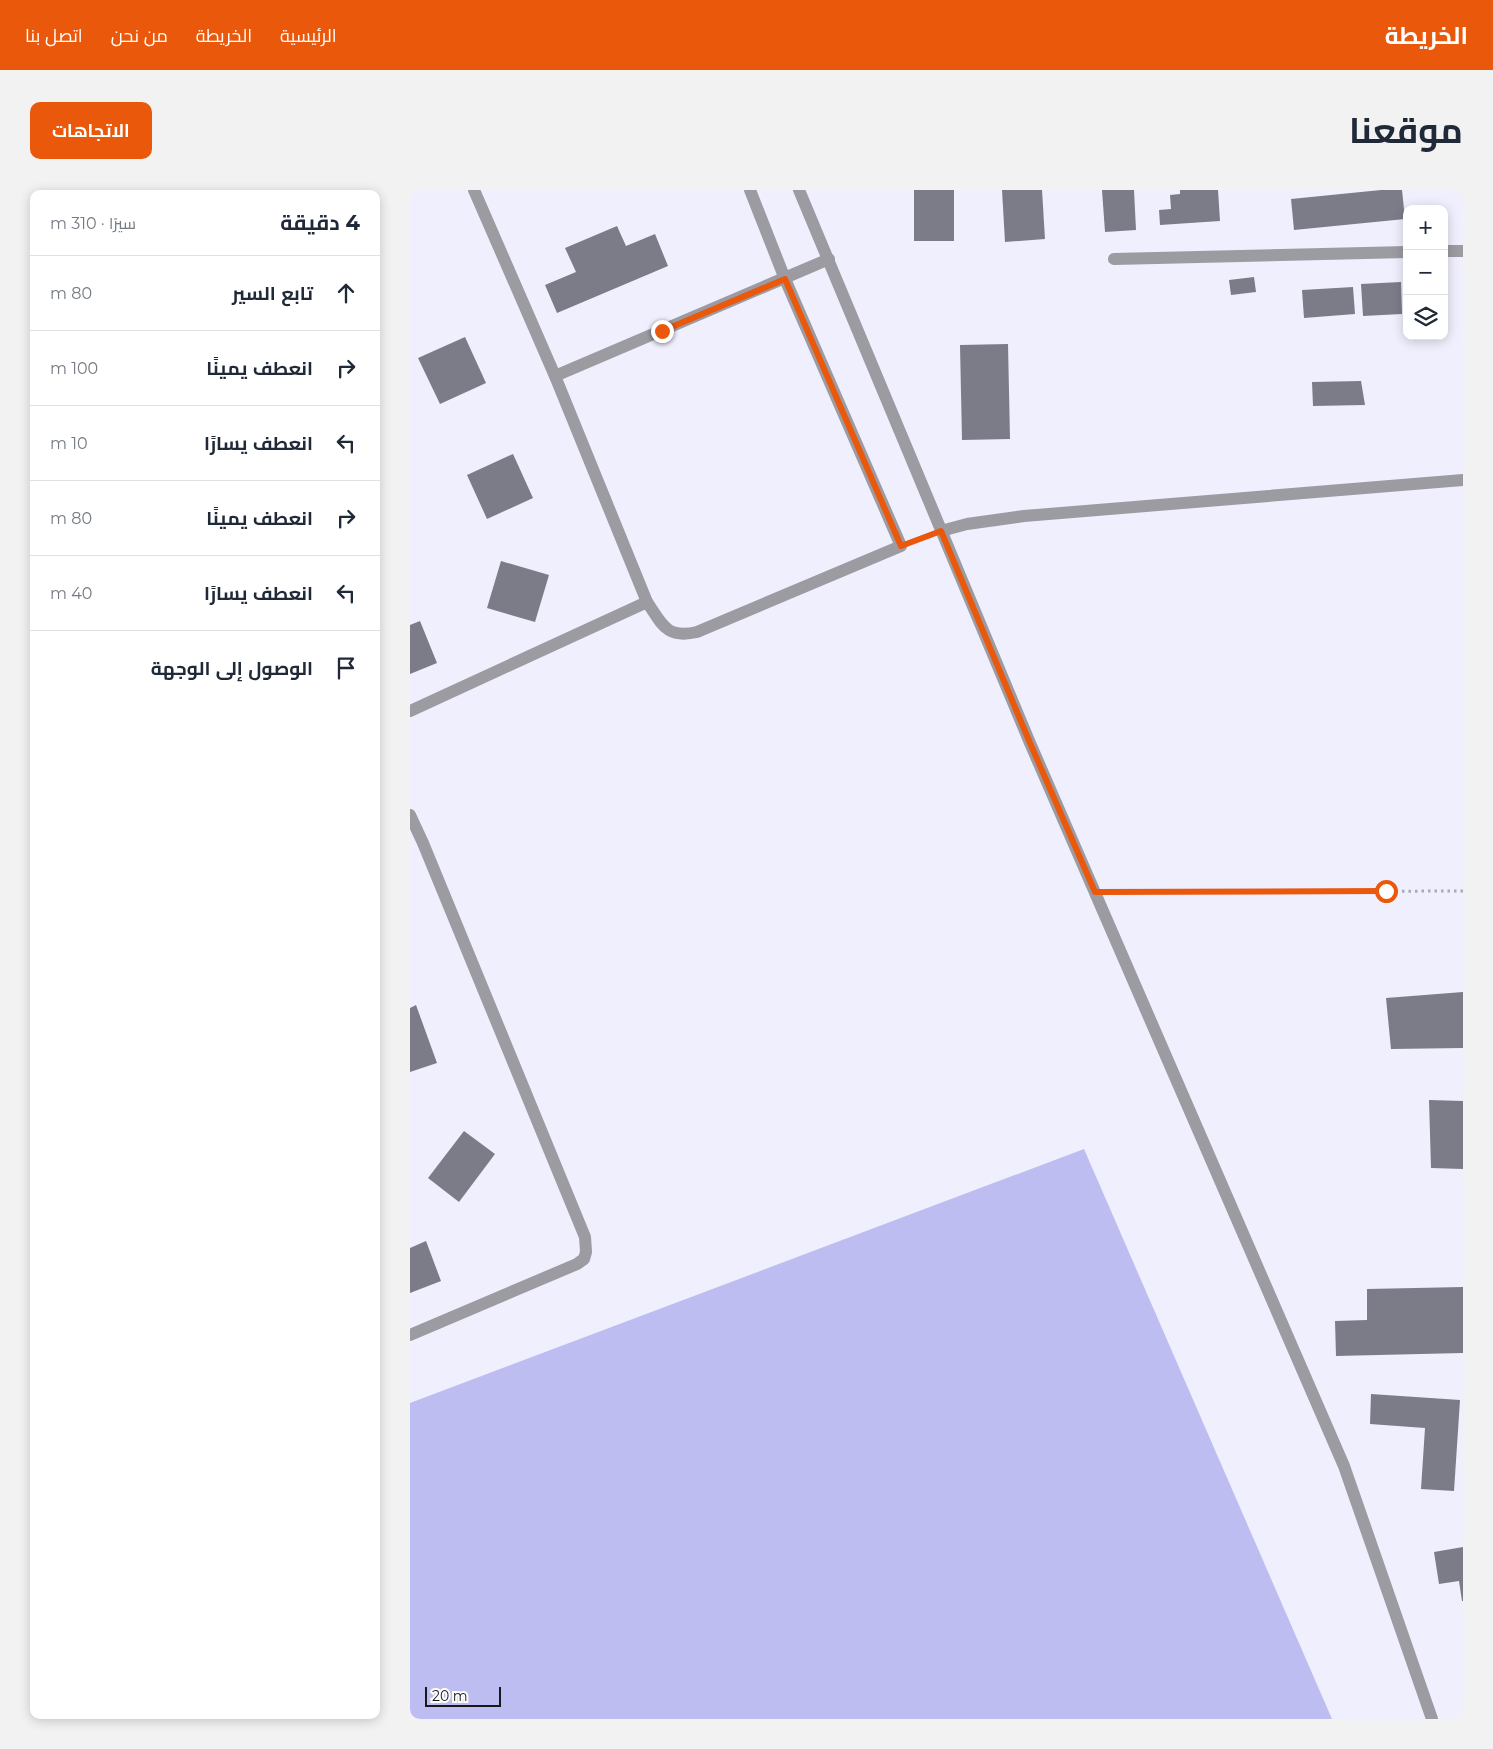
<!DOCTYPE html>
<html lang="ar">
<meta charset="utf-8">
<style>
:root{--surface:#fff;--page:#f2f2f3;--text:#1f2937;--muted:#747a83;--line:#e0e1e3;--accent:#ea580c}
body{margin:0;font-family:Montserrat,Cairo,sans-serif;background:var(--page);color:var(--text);direction:rtl}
.controls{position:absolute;right:15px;top:15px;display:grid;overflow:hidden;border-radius:10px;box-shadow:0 2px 12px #0003}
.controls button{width:45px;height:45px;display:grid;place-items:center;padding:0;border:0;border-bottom:1px solid var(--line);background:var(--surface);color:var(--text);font:25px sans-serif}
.scale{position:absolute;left:15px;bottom:12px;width:76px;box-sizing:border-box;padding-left:5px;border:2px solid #18181d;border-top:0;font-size:14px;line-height:18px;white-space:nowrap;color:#18181d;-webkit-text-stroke:4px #fefefe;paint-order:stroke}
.stop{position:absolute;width:15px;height:15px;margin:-11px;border:4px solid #ea580c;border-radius:50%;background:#fff}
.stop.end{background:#ea580c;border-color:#fff;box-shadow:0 1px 5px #0008}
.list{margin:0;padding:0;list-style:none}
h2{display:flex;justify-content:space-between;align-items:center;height:65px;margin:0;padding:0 20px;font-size:21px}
h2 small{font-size:16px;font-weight:400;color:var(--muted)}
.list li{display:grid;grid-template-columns:32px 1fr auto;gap:15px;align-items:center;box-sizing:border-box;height:75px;padding:0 20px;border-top:1px solid var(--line)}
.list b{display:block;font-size:19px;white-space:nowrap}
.list em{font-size:16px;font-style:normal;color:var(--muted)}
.icon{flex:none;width:28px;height:28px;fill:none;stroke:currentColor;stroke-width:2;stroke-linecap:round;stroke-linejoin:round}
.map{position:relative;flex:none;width:1053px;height:1529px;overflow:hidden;direction:ltr;border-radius:10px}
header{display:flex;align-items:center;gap:30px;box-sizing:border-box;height:70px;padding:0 25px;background:var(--accent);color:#fff}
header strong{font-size:24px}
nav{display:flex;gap:28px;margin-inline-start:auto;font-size:18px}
.intro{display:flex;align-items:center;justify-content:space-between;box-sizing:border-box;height:120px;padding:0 30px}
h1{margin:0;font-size:35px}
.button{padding:12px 22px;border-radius:10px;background:var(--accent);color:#fff;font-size:18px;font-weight:700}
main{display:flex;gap:30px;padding:0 30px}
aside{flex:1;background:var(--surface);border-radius:10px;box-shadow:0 2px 12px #0003}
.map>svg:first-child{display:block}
</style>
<header>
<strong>الخريطة</strong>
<nav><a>الرئيسية</a><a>الخريطة</a><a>من نحن</a><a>اتصل بنا</a></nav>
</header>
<div class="intro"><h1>موقعنا</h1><a class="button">الاتجاهات</a></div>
<main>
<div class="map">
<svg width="1053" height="1529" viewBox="0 0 1053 1529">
<rect width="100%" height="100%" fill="#efeffd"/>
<path fill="#bdbdf2" d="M674,959L922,1529H0V1213Z"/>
<g fill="#7c7c89">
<rect x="504" y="0" width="40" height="51"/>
<path d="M592,0H632L635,49L595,52Z"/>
<path d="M692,0H724L726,40L695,42Z"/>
<path d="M770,0H808L810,31L750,35L749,20L761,19L760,5L770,4Z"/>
<path d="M971,0H992L995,29L884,40L881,9Z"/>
<path d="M207,36L216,56L245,44L258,76L147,123L135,95L166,82L155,58Z"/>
<path d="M844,87L846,102L821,105L819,90Z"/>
<path d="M991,92L992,124L953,126L951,94Z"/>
<path d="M943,97L945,124L894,128L892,100Z"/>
<path d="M55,147L76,193L30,214L8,168Z"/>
<path d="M598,154L600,249L552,250L550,155Z"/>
<path d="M951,191L955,215L903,216L902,192Z"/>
<path d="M103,264L123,308L77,329L57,285Z"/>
<path d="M91,371L139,385L125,432L77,418Z"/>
<path d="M10,431L27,473L0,484V435Z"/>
<path d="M1053,802V858L981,859L976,808Z"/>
<path d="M6,815L27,873L0,882V818Z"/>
<path d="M1019,910L1053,911V979L1021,978Z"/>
<path d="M54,941L85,964L49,1012L18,988Z"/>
<path d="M16,1051L31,1091L0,1103V1058Z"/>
<path d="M1053,1097V1163L926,1166L925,1131L957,1130V1099Z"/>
<path d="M961,1204L1050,1210L1044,1301L1011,1299L1015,1238L960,1234Z"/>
<path d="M1053,1357V1411H1052L1049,1391L1029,1394L1024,1362Z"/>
</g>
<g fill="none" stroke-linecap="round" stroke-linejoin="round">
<path stroke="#aaaab5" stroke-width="3" stroke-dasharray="2.5 4" stroke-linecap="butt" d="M706,702L1053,701"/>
<g stroke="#9b9ba1" stroke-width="12">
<path d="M64,0L145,186L237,412C252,434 256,449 287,442L491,356L375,89L340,0"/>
<path d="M389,0L620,553L934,1276L1022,1529"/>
<path d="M1034,61H1053"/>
<path d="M704,69L997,62"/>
<path d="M145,186L419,69"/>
<path d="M531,341L557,334L614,326L1053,290"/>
<path d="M0,521L237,412"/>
<path d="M0,625L13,653L175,1047L176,1062L174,1069L167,1074L0,1145"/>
</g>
</g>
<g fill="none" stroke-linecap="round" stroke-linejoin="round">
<path stroke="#ea580c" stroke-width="6" d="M252,141L375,89L491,356L531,341L620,553L685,702L976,701"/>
</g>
</svg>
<div class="controls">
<button>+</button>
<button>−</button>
<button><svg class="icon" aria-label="layers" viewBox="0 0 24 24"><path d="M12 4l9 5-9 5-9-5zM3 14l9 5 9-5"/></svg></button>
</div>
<div class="scale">20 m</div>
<div class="stop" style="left:976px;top:701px"></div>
<div class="stop end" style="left:252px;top:141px"></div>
</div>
<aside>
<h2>4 دقيقة<small>سيرًا · 310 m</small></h2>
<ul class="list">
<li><svg class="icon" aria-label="ahead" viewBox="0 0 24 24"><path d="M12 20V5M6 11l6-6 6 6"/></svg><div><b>تابع السير</b></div><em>80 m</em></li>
<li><svg class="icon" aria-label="right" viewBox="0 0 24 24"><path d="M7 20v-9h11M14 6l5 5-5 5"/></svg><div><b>انعطف يمينًا</b></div><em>100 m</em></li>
<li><svg class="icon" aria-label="left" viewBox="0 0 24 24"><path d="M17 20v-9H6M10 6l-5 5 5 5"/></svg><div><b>انعطف يسارًا</b></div><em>10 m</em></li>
<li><svg class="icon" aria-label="right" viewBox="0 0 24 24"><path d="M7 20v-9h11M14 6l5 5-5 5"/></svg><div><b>انعطف يمينًا</b></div><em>80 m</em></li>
<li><svg class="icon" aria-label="left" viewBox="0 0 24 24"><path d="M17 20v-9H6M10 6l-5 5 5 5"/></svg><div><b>انعطف يسارًا</b></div><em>40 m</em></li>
<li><svg class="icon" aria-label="arrive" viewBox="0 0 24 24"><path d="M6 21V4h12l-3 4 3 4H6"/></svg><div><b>الوصول إلى الوجهة</b></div></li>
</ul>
</aside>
</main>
